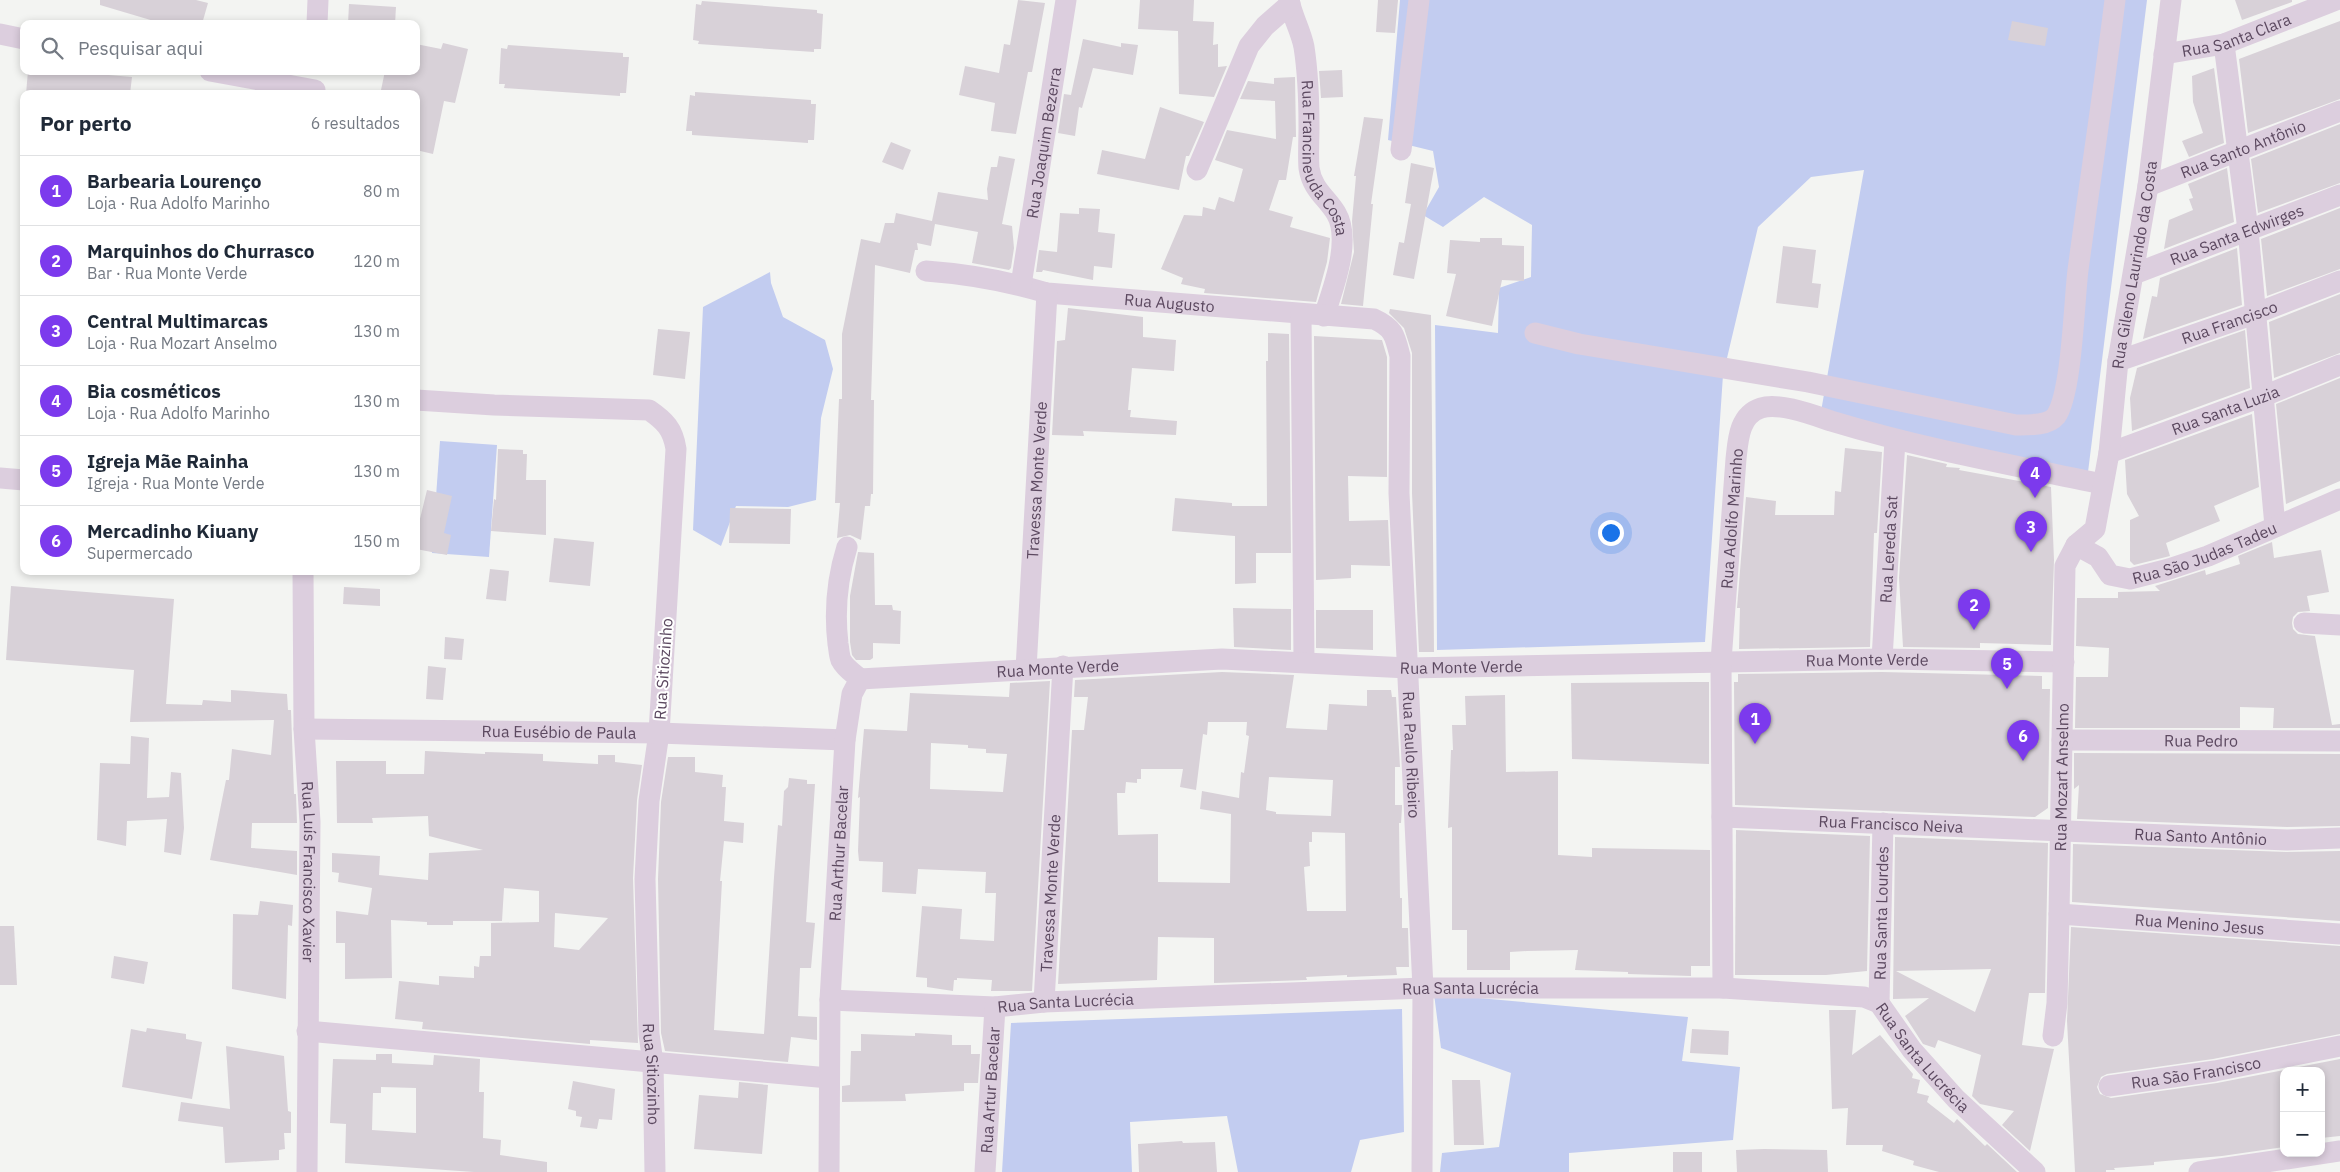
<!DOCTYPE html>
<html lang="pt">
<meta charset="utf-8">
<style>
:root{--surface:#fff;--page:#f6f6f7;--text:#1f2937;--muted:#747a83;--line:#e0e1e3;--accent:#7c3aed}
body{margin:0;font-family:"IBM Plex Sans",sans-serif;background:var(--page);color:var(--text)}
.controls{position:absolute;right:15px;bottom:15px;display:grid;overflow:hidden;border-radius:10px;box-shadow:0 2px 8px #0003}
.controls button{width:45px;height:45px;display:grid;place-items:center;padding:0;border:0;border-bottom:1px solid var(--line);background:var(--surface);color:var(--text);font:25px sans-serif}
.you{position:absolute;left:1610px;top:532px;width:18px;height:18px;margin:-12px;border:4px solid #fff;border-radius:50%;background:#1a73e8;box-shadow:0 0 0 8px #1a73e833}
.badge{display:grid;place-items:center;width:32px;height:32px;border-radius:50%;background:var(--accent);color:#fff;font-size:16px;font-weight:700}
.pin{position:absolute;translate:-50% -41px;filter:drop-shadow(0 1px 2px #0008)}
.pin::after{content:'';position:absolute;top:26px;width:18px;height:15px;background:inherit;clip-path:polygon(0 0,100% 0,50% 100%)}
.list{margin:0;padding:0;list-style:none}
h2{display:flex;justify-content:space-between;align-items:center;height:65px;margin:0;padding:0 20px;font-size:21px}
h2 small{font-size:16px;font-weight:400;color:var(--muted)}
.list li{display:grid;grid-template-columns:32px 1fr auto;gap:15px;align-items:center;box-sizing:border-box;height:70px;padding:0 20px;border-top:1px solid var(--line)}
.list b{display:block;font-size:19px;white-space:nowrap}
.list p{margin:0;font-size:16px;white-space:nowrap;color:var(--muted)}
.list em{font-size:16px;font-style:normal;color:var(--muted)}
.icon{flex:none;width:28px;height:28px;fill:none;stroke:currentColor;stroke-width:2;stroke-linecap:round;stroke-linejoin:round}
.map{position:relative;flex:none;width:2340px;height:1172px;overflow:hidden}
.search{position:absolute;background:var(--surface);box-shadow:0 2px 8px #0003;left:20px;top:20px;width:400px;height:55px;display:flex;align-items:center;gap:12px;box-sizing:border-box;padding:0 18px;border-radius:10px;color:var(--muted);font-size:19px}
.panel{position:absolute;background:var(--surface);box-shadow:0 2px 8px #0003;left:20px;top:90px;width:400px;height:485px;border-radius:10px}
.map>svg:first-child{display:block}
</style>
<div class="map">
<svg width="2340" height="1172" viewBox="0 0 2340 1172">
<rect width="100%" height="100%" fill="#f3f4f2"/>
<g fill="#c2ccf0">
<path d="M1400,0H2147L2088,472L1820,417L1864,170L1811,177L1758,227L1723,375L1705,642L1437,650L1435,325L1498,333L1499,288L1531,277L1532,225L1484,197L1443,227L1423,215L1439,187L1433,151L1388,140Z"/>
<path d="M770,272L771,283L783,317L825,340L833,369L821,418L816,500L788,507L736,506L721,546L693,530L703,307Z"/>
<path d="M440,441L497,445L489,557L432,553Z"/>
<path d="M1434,994L1688,1017L1682,1061L1740,1067L1733,1140L1569,1153V1172H1440L1442,1153L1499,1147L1511,1073L1441,1048Z"/>
<path d="M1402,1009L1404,1132L1360,1140L1351,1172H1238L1227,1116L1130,1122L1132,1172H1002L1011,1023Z"/>
</g>
<g fill="#d8d1d8" fill-rule="evenodd">
<path d="M100,0H196L208,3L202,24H164L100,5Z"/>
<path d="M1018,0L1045,3L1032,72H1028L1016,134L991,131L995,103L959,95L965,66L999,73L1004,44L1010,45Z"/>
<path d="M1140,0H1194L1193,21L1214,22L1213,45L1218,44V67L1227,66L1214,97L1179,94L1178,31L1138,29Z"/>
<path d="M1378,0H1398L1395,33L1376,32Z"/>
<path d="M2235,0H2292V2L2242,20Z"/>
<path d="M702,1L817,10V13L823,14L821,49H814V52L698,44L699,41L693,40L696,4L701,5Z"/>
<path d="M349,4L396,7L395,24H348Z"/>
<path d="M2012,21L2048,28L2045,46L2008,40Z"/>
<path d="M2340,21V99L2248,133L2239,59Z"/>
<path d="M1083,39L1121,47V43L1138,45L1133,75L1093,68L1082,108L1079,107L1075,136L1058,133L1064,94L1071,95Z"/>
<path d="M443,43L468,49L455,103L444,101L433,154L416,150V94L381,90L385,71H416V44L441,49Z"/>
<path d="M508,45L623,53V57H629L626,93H620V96L504,88L505,84H499L501,48L507,49Z"/>
<path d="M2214,68L2224,143L2189,157L2182,141L2203,133L2193,102L2192,76Z"/>
<path d="M1342,70L1343,97L1321,98L1319,71Z"/>
<path d="M28,71H98L97,74L132,77L130,94H26Z"/>
<path d="M1295,77L1296,137H1293L1286,180H1279L1269,210L1293,217L1290,227L1330,238L1327,262L1316,302L1204,293L1205,289L1181,284L1183,278L1161,269L1184,215L1202,216L1203,207L1215,210L1219,197L1234,202L1243,169L1215,160L1227,130L1276,139L1275,101L1240,99L1248,81L1274,84V78Z"/>
<path d="M695,92L811,100V104H816L814,140H808V143L692,135V131H686L690,95L695,96Z"/>
<path d="M1160,107L1204,122L1189,156H1186L1179,190L1097,174L1102,150L1145,159Z"/>
<path d="M1364,117L1383,119L1371,204H1373L1363,306L1341,304L1354,252L1352,221L1356,176H1354Z"/>
<path d="M2340,124V183L2258,213L2251,159Z"/>
<path d="M891,142L911,150L903,170L882,162Z"/>
<path d="M999,156L1015,159L1002,224L1012,226L1014,248L1011,268L1009,270L972,263L978,232L935,224L931,246L917,243L918,250H915L910,273L875,265L871,400H874L873,494H871L870,506H865L861,540L850,535L837,538L840,503H835L839,399H842V334L861,239L880,243L885,223H894L896,213L932,221L938,192L988,200L987,189L991,167H997Z"/>
<path d="M1411,163L1434,168L1414,279L1393,275L1399,242L1404,243L1411,204L1405,203Z"/>
<path d="M2227,168L2234,222L2164,249L2169,220L2193,210L2189,199L2193,198L2188,184Z"/>
<path d="M1079,208L1100,209L1098,232L1115,234L1112,268L1094,266L1093,280L1043,270L1042,272H1036L1039,250L1057,252L1060,213L1079,214Z"/>
<path d="M2340,208V269L2267,296L2261,239Z"/>
<path d="M1480,238H1502V245L1524,246V281L1502,280L1492,326L1446,316L1456,274L1447,273L1450,240L1480,242Z"/>
<path d="M1783,246L1816,250L1812,283L1821,284L1818,308L1776,303Z"/>
<path d="M2237,248L2242,305L2143,339L2152,296L2157,297L2160,278Z"/>
<path d="M2340,294V353L2274,378L2269,322Z"/>
<path d="M1068,308L1143,317V337L1176,340L1174,371L1132,368L1128,410H1131L1130,417L1177,421L1176,435L1083,431L1084,436L1052,435L1057,341L1065,340Z"/>
<path d="M1390,309L1431,315L1434,652H1419L1412,493V353L1404,328L1389,313Z"/>
<path d="M658,329L690,332L685,379L653,375Z"/>
<path d="M2245,330L2250,388L2132,431L2130,398L2137,368Z"/>
<path d="M1268,333L1289,334L1291,553H1256V583L1235,584V536L1172,531L1175,498L1232,503V506H1267L1266,361H1268Z"/>
<path d="M1314,336L1382,340L1387,357V477L1348,476L1349,521L1388,520L1390,566L1351,565V578L1316,580Z"/>
<path d="M2340,378V481L2286,504L2276,404Z"/>
<path d="M2252,414L2259,487L2214,506L2220,521L2166,543L2170,556L2134,565L2130,561V520L2139,516L2127,494L2125,460Z"/>
<path d="M1845,448L1882,452L1877,533H1874L1870,647L1739,649L1740,608H1737L1746,497L1776,501L1775,515H1834L1835,491L1841,492Z"/>
<path d="M498,449L523,450V454H527L526,480H546V535L491,531L494,499L496,500Z"/>
<path d="M1907,455L1947,464L1946,467L1960,468L1959,470L2051,487L2054,560L2051,645L1980,643V648L1903,647L1899,578Z"/>
<path d="M427,490L452,496L444,533L451,535L447,555L416,549L418,527Z"/>
<path d="M730,508L791,509L790,544L729,543Z"/>
<path d="M554,538L594,542L590,586L549,582Z"/>
<path d="M2272,542L2274,558L2321,550L2329,592L2307,596L2310,611L2298,612L2293,617L2292,623L2293,629L2298,634L2315,636L2332,725L2340,724V728H2273L2274,708L2240,707V728H2075L2076,677H2108L2109,648L2076,646L2077,598H2118V592L2160,591L2155,586L2205,570L2206,575L2240,564L2238,556Z"/>
<path d="M858,552L874,553L875,605H892L893,610L901,611L900,644L873,643V658L870,660H856L852,655L850,642V596Z"/>
<path d="M490,569L509,571L506,601L486,599Z"/>
<path d="M11,586L174,599L166,704L202,705L203,700L231,702V690L287,694L288,710H291L294,794H296L297,823H252L251,848L297,851V875L210,860L226,780H229L232,749L271,755L274,720L130,722L134,670L6,660Z"/>
<path d="M344,587L380,589V606L343,604Z"/>
<path d="M1233,608L1291,609V650L1234,647Z"/>
<path d="M1316,610H1373V650L1316,648Z"/>
<path d="M445,637L464,639L462,660L444,659Z"/>
<path d="M428,666L446,668L443,700L426,699Z"/>
<path d="M1222,672L1294,675L1286,728L1327,730L1329,704L1367,706V690H1391L1392,697H1396L1400,767H1395V805H1402V808L1401,823H1399L1400,898H1402V928H1408L1409,967H1396L1397,975L1347,977V975L1306,977L1307,980L1214,983V938L1158,937L1157,980L1058,984L1072,730H1084L1088,697H1074L1075,680ZM1208,722H1247L1246,735L1249,736L1244,773L1241,772L1239,798L1202,791L1200,809L1231,814L1230,883L1158,882V834L1118,835L1117,793H1125L1126,782L1137,783V779H1141V769H1183L1180,787L1196,790L1203,734L1207,735ZM1269,777L1333,780L1331,816L1276,814V812L1266,810ZM1312,832L1345,833L1346,911H1307L1304,867L1310,866L1309,842H1312Z"/>
<path d="M1882,672L2042,676V689H2050L2048,808L2035,817L1735,805L1734,682H1738V674Z"/>
<path d="M1050,681L1032,991H991L992,980L957,978V980H954L953,991L927,987V978L916,977L922,906L962,909L960,939L994,941L996,893H985L986,872L918,869L916,894L882,892L883,862L859,861L858,851L860,797L858,798L864,729L907,731L910,693L1009,697L1010,683ZM931,743L968,745V748L986,749V753L1007,754L1003,792L930,789Z"/>
<path d="M1692,682H1709V764L1572,759L1571,683Z"/>
<path d="M1505,695L1506,772L1558,771V855L1592,857V848L1710,850V966H1691V976L1628,974V972L1575,970L1578,950L1527,951L1510,952V970H1467V930H1452V827L1448,828L1451,750H1453L1452,725H1466L1465,696Z"/>
<path d="M131,736L149,738L147,798L169,797L171,772L181,773L184,828L181,855L164,852L167,819L127,821L126,846L97,840L100,763L130,764Z"/>
<path d="M425,751L485,754V752L543,754V761L598,764V755H615V762L642,765L637,800L633,878L638,1043L590,1040V1044L422,1029L423,1022L395,1019L399,981L439,985V976L474,978V966L479,967L480,956H491V923L539,922V891L504,888L502,921H453V925H427V922L391,920L392,978L345,979V943H336V911L368,915L372,888L338,882L339,873L332,872V853L380,856L379,875L428,880L429,853L483,850L429,836L428,816L372,818L373,823H337L336,761H386V774H424ZM555,913L608,918L579,950L554,947Z"/>
<path d="M2074,753L2340,754V826L2287,827L2077,819L2079,785L2074,789Z"/>
<path d="M668,757H695V772L723,775L722,787H726L724,821L744,823L743,843L724,841L720,881H722L714,1030L764,1034L774,877L778,825L782,826L784,791L788,787L789,778L807,780V784H815L806,922L815,923L811,968H800L798,1016L817,1017V1040L791,1037L788,1062L665,1051L661,1033L658,879L661,802Z"/>
<path d="M1736,830L1870,836L1867,971L1826,975H1735Z"/>
<path d="M1895,837L2048,843L2045,993H2029L2022,1045L2054,1049L2030,1151L2002,1125L2014,1111L1980,1104L1972,1096L1981,1055L1938,1040L1935,1048L1923,1044L1905,1016L1929,998L1893,999ZM1991,969L1975,1012L1896,971Z"/>
<path d="M2073,844L2286,852L2340,851V921L2072,902Z"/>
<path d="M260,901L293,905L292,926L288,925L286,999L232,989L233,914L258,915Z"/>
<path d="M0,926H14L17,985H0Z"/>
<path d="M2071,927L2340,946V1034L2213,1059L2107,1074L2101,1077L2097,1087L2100,1094L2111,1098L2217,1083L2340,1059V1136L2321,1138V1071H2284V1147L2222,1156L2154,1162V1165L2114,1168L2115,1170H2106V1172H2075L2067,1021Z"/>
<path d="M114,956L148,962L144,984L111,978Z"/>
<path d="M1829,1010H1856L1852,1055L1880,1035L1913,1074L1912,1078L1920,1080L1917,1093L1929,1096L1927,1102L1954,1123L1957,1119L1985,1146L1987,1144L2017,1172H1939L1913,1165L1914,1161L1882,1151L1883,1145H1846L1848,1108L1832,1109Z"/>
<path d="M147,1028L186,1034V1039L202,1042L192,1099L122,1087L131,1029L146,1032Z"/>
<path d="M1692,1029L1729,1031L1728,1055L1690,1053Z"/>
<path d="M915,1033L952,1035V1045H971V1054H980L978,1083H964V1091L905,1094L906,1101L842,1102V1086L850,1085L851,1051H861V1034L915,1036Z"/>
<path d="M226,1046L284,1056L288,1111L291,1112V1133H284L285,1149L279,1150V1160L225,1163L223,1127L178,1121L181,1102L230,1109Z"/>
<path d="M376,1054H392V1063L433,1065L434,1055L480,1059L479,1092H484L483,1138L501,1140L500,1155L547,1162V1172H474L345,1163L346,1124L330,1123L333,1059L376,1060ZM381,1087L416,1088V1133L372,1130L373,1093H381Z"/>
<path d="M1452,1080H1480L1484,1145H1454Z"/>
<path d="M573,1081L615,1089L612,1120L599,1119L597,1129L580,1127L582,1117L576,1116V1111L568,1109Z"/>
<path d="M739,1082L768,1085L762,1154L694,1149L699,1095L738,1098Z"/>
<path d="M1182,1141L1183,1143L1215,1142L1217,1172H1139L1138,1144Z"/>
<path d="M1764,1149L1827,1150L1828,1172H1737L1736,1150Z"/>
<rect x="1673" y="1152" width="29" height="20"/>
</g>
<g fill="none" stroke-linecap="round" stroke-linejoin="round">
<g stroke="#dccede" stroke-width="21">
<path id="s1" d="M1289,0C1292,16 1301,31 1304,47C1308,73 1309,101 1309,127C1309,140 1308,155 1309,168C1312,189 1326,197 1336,213C1352,240 1333,289 1324,316"/>
<path d="M317,24L318,0"/>
<path d="M0,34L24,39"/>
<path d="M2224,44L2248,230L2275,526"/>
<path id="s2" d="M2164,54L2224,44L2336,0"/>
<path d="M210,71L315,90"/>
<path d="M1401,150L1419,0"/>
<path d="M1197,170L1249,46L1265,26L1290,4"/>
<path id="s3" d="M2148,186L2340,111"/>
<path id="s4" d="M926,271C967,274 1007,281 1047,293L1374,319C1394,328 1395,336 1400,356L1399,493L1423,988L1422,1172"/>
<path id="s5" d="M2134,274L2340,195"/>
<path id="s6" d="M1021,285L1066,0"/>
<path d="M1301,314L1304,662"/>
<path d="M1535,333L1579,344L1808,382L2016,425C2028,425 2048,426 2056,416C2072,393 2074,302 2078,270C2090,180 2104,90 2115,0"/>
<path id="s7" d="M2118,361L2257,313L2340,281"/>
<path id="s8" d="M416,400L494,405L649,410C665,421 673,429 676,449L659,733L649,801L645,879L649,1034L653,1063L655,1172"/>
<path id="s9" d="M2109,453L2264,396L2340,365"/>
<path d="M0,478L24,480"/>
<path id="s10" d="M2076,545L2098,557L2110,575L2130,579L2169,569L2208,556L2340,499"/>
<path id="s11" d="M303,571L304,729L310,822L307,1172"/>
<path d="M2304,623L2340,625"/>
<path id="s12" d="M1882,659L1895,440"/>
<path id="s13" d="M1026,669L1047,293"/>
<path id="s14" d="M860,679L1222,659L1408,668L1882,659L2064,662"/>
<path id="s15" d="M304,729L659,733L845,740"/>
<path id="s16" d="M2062,740L2340,741"/>
<path id="s17" d="M1722,817L2287,840L2340,838"/>
<path id="s18" d="M2059,914L2340,934"/>
<path id="s19" d="M1723,988L1721,661L1736,459C1738,440 1739,415 1761,408C1779,402 1813,415 1831,421C1920,448 2011,465 2102,484"/>
<path id="s20" d="M830,1000L995,1007L1044,1002L1423,988H1723L1864,997L1879,1003L1912,1050L1956,1099L2035,1172"/>
<path id="s21" d="M1044,1002L1063,666"/>
<path id="s22" d="M1879,1003L1883,823"/>
<path d="M307,1031L829,1078"/>
<path id="s23" d="M2053,1036L2057,1003L2059,914L2065,566L2076,545L2095,529L2109,453L2118,361L2148,186L2171,0"/>
<path id="s24" d="M2109,1086L2215,1071L2340,1046"/>
<path id="s25" d="M829,1172L830,1000L845,740L852,694L860,679C853,673 845,668 841,660C839,655 839,649 838,644C834,610 837,579 847,547"/>
<path id="s26" d="M985,1172L995,1007"/>
<path d="M2199,1172L2340,1151"/>
</g>
</g>
<g text-anchor="middle" dominant-baseline="central" stroke-width="4" stroke-linejoin="round" paint-order="stroke">
<g font-size="16" fill="#5c4960" stroke="#fff">
<text stroke="none"><textPath href="#s2" startOffset="75">Rua Santa Clara</textPath></text>
<text stroke="none"><textPath href="#s6" startOffset="144">Rua Joaquim Bezerra</textPath></text>
<text stroke="none"><textPath href="#s3" startOffset="102">Rua Santo Antônio</textPath></text>
<text stroke="none"><textPath href="#s1" startOffset="165">Rua Francineuda Costa</textPath></text>
<text stroke="none"><textPath href="#s5" startOffset="110">Rua Santa Edwirges</textPath></text>
<text stroke="none"><textPath href="#s23" startOffset="786">Rua Gileno Laurindo da Costa</textPath></text>
<text stroke="none"><textPath href="#s4" startOffset="246">Rua Augusto</textPath></text>
<text stroke="none"><textPath href="#s7" startOffset="118">Rua Francisco</textPath></text>
<text stroke="none"><textPath href="#s9" startOffset="124">Rua Santa Luzia</textPath></text>
<text stroke="none"><textPath href="#s13" startOffset="189">Travessa Monte Verde</textPath></text>
<text stroke="none"><textPath href="#s19" startOffset="470">Rua Adolfo Marinho</textPath></text>
<text stroke="none"><textPath href="#s12" startOffset="110">Rua Lereda Sat</textPath></text>
<text stroke="none"><textPath href="#s10" startOffset="146">Rua São Judas Tadeu</textPath></text>
<text stroke="none"><textPath href="#s14" startOffset="1008">Rua Monte Verde</textPath></text>
<text stroke="none"><textPath href="#s14" startOffset="602">Rua Monte Verde</textPath></text>
<text stroke="none"><textPath href="#s14" startOffset="198">Rua Monte Verde</textPath></text>
<text transform="translate(663 669) rotate(-86)">Rua Sitiozinho</text>
<text stroke="none"><textPath href="#s15" startOffset="255">Rua Eusébio de Paula</textPath></text>
<text stroke="none"><textPath href="#s16" startOffset="139">Rua Pedro</textPath></text>
<text stroke="none"><textPath href="#s4" startOffset="898">Rua Paulo Ribeiro</textPath></text>
<text stroke="none"><textPath href="#s23" startOffset="259">Rua Mozart Anselmo</textPath></text>
<text stroke="none"><textPath href="#s17" startOffset="169">Rua Francisco Neiva</textPath></text>
<text stroke="none"><textPath href="#s17" startOffset="479">Rua Santo Antônio</textPath></text>
<text stroke="none"><textPath href="#s25" startOffset="319">Rua Arthur Bacelar</textPath></text>
<text stroke="none"><textPath href="#s11" startOffset="301">Rua Luís Francisco Xavier</textPath></text>
<text stroke="none"><textPath href="#s21" startOffset="109">Travessa Monte Verde</textPath></text>
<text stroke="none"><textPath href="#s22" startOffset="90">Rua Santa Lourdes</textPath></text>
<text stroke="none"><textPath href="#s18" startOffset="141">Rua Menino Jesus</textPath></text>
<text stroke="none"><textPath href="#s20" startOffset="641">Rua Santa Lucrécia</textPath></text>
<text stroke="none"><textPath href="#s20" startOffset="236">Rua Santa Lucrécia</textPath></text>
<text stroke="none"><textPath href="#s20" startOffset="1121">Rua Santa Lucrécia</textPath></text>
<text stroke="none"><textPath href="#s24" startOffset="88">Rua São Francisco</textPath></text>
<text stroke="none"><textPath href="#s8" startOffset="909">Rua Sitiozinho</textPath></text>
<text stroke="none"><textPath href="#s26" startOffset="82">Rua Artur Bacelar</textPath></text>
</g>
</g>
</svg>
<div class="controls">
<button>+</button>
<button>−</button>
</div>
<div class="you"></div>
<div class="pin badge" style="left:1755px;top:744px">1</div>
<div class="pin badge" style="left:1974px;top:630px">2</div>
<div class="pin badge" style="left:2031px;top:552px">3</div>
<div class="pin badge" style="left:2035px;top:498px">4</div>
<div class="pin badge" style="left:2007px;top:689px">5</div>
<div class="pin badge" style="left:2023px;top:761px">6</div>
<div class="search"><svg class="icon" aria-label="search" viewBox="0 0 24 24"><circle cx="10" cy="10" r="6"/><path d="M15 15l6 6"/></svg>Pesquisar aqui</div>
<section class="panel">
<h2>Por perto<small>6 resultados</small></h2>
<ul class="list">
<li><span class="badge">1</span><div><b>Barbearia Lourenço</b><p>Loja · Rua Adolfo Marinho</p></div><em>80 m</em></li>
<li><span class="badge">2</span><div><b>Marquinhos do Churrasco</b><p>Bar · Rua Monte Verde</p></div><em>120 m</em></li>
<li><span class="badge">3</span><div><b>Central Multimarcas</b><p>Loja · Rua Mozart Anselmo</p></div><em>130 m</em></li>
<li><span class="badge">4</span><div><b>Bia cosméticos</b><p>Loja · Rua Adolfo Marinho</p></div><em>130 m</em></li>
<li><span class="badge">5</span><div><b>Igreja Mãe Rainha</b><p>Igreja · Rua Monte Verde</p></div><em>130 m</em></li>
<li><span class="badge">6</span><div><b>Mercadinho Kiuany</b><p>Supermercado</p></div><em>150 m</em></li>
</ul>
</section>
</div>
